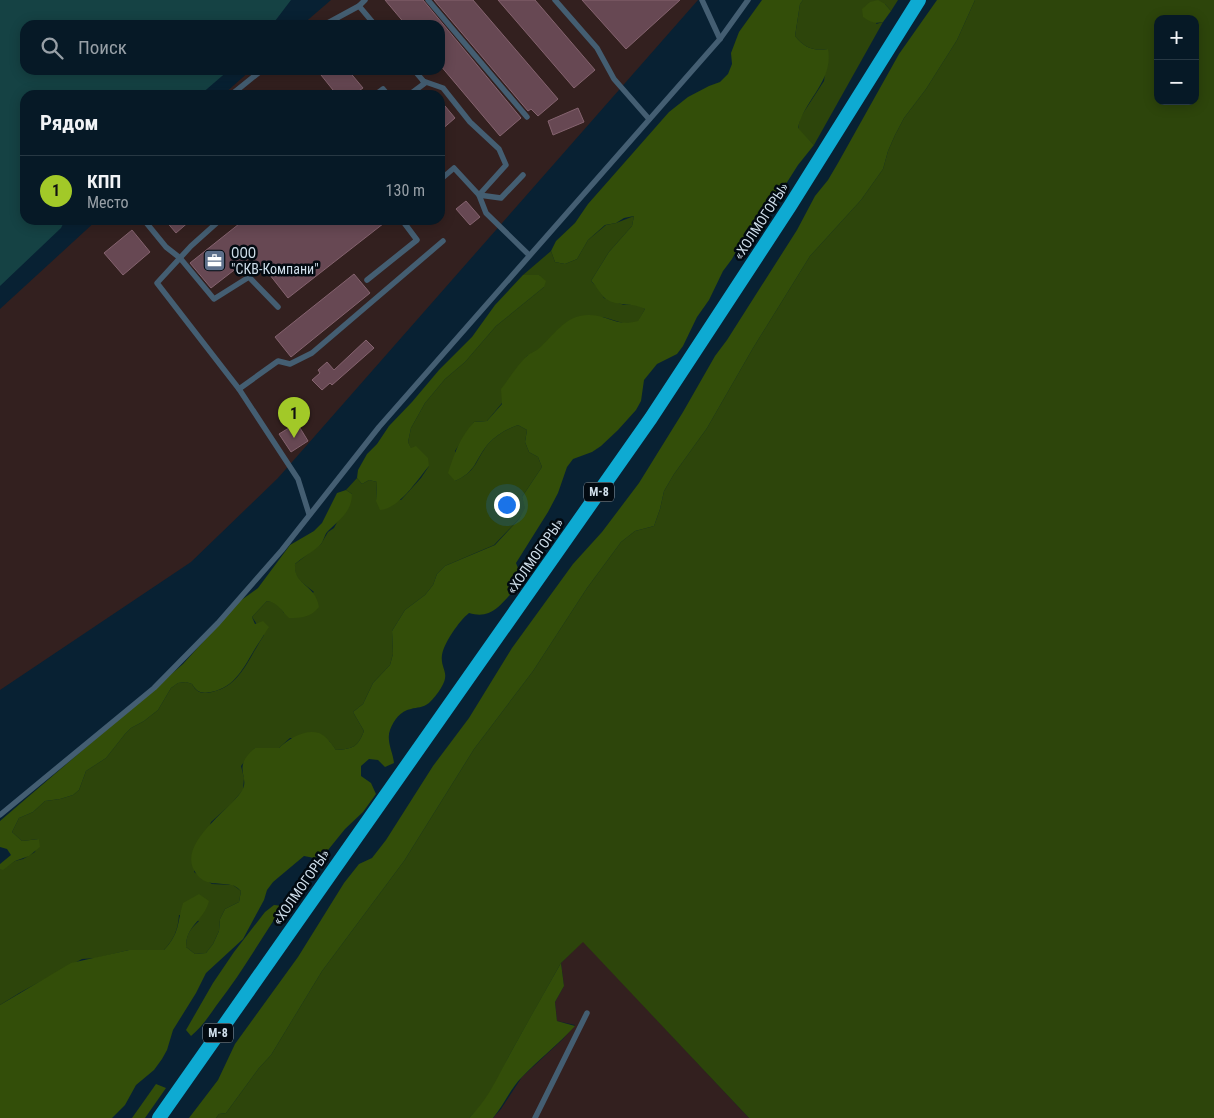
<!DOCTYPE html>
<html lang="ru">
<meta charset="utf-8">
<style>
:root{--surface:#061926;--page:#0f222e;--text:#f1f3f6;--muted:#98a0a7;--line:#273843;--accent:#a2c928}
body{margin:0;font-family:"Roboto Condensed",sans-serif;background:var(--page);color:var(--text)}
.controls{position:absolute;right:15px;top:15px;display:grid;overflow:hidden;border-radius:10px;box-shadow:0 2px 12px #0003}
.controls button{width:45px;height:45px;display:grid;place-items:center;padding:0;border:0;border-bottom:1px solid var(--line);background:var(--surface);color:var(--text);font:25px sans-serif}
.you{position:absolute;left:506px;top:504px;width:18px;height:18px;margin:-12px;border:4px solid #fff;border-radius:50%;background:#1a73e8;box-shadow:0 0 0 8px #1a73e833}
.badge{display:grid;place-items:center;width:32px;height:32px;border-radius:50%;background:var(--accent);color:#111;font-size:16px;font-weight:700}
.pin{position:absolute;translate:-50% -41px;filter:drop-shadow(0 1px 2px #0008)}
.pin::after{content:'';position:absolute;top:26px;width:18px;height:15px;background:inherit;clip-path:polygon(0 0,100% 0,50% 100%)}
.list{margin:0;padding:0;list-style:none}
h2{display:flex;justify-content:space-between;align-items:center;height:65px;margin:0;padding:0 20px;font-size:21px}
h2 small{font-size:16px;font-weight:400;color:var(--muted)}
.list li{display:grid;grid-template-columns:32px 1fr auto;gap:15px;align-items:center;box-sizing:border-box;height:70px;padding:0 20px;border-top:1px solid var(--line)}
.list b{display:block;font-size:19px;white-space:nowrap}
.list p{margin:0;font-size:16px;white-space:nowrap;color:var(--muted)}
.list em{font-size:16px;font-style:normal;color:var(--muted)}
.icon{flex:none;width:28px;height:28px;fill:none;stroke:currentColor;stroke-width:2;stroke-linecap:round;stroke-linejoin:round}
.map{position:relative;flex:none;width:1214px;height:1118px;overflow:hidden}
.search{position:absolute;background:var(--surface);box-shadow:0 2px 12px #0003;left:20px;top:20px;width:425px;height:55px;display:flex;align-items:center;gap:12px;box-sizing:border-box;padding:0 18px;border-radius:15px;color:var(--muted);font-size:19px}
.panel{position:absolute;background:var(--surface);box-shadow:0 2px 12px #0003;left:20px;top:90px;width:425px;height:135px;border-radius:15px}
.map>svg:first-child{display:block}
</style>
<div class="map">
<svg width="1214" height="1118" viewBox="0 0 1214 1118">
<rect width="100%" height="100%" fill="#082133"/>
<g fill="#33201f">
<path d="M331,0H698L278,478L191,562L0,690V309L97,220H440V95H223L251,70H440V25H302Z"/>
<path d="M583,941L749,1118H493L501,1109L522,1077L563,1039L575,1025L557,1021L555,1002L564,986L561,963Z"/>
</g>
<g fill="#2d450b" fill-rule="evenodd">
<path d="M803,0H898L891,11L885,4L876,24L883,22L814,145L798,129L800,118L824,81L828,49C812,51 805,48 795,36L800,4Z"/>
<path d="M975,0H1214V1118H749L583,942L561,963L509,1056L491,1093L479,1108L469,1118H216L219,1114L226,1113L259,1068L271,1055L322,971L404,861L474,749L533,671L587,588L621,542L635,531L654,526L660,509L664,491L674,474L707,428L753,348L810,256L861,200L883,169L888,151L895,135L904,118L926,89L957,40ZM1158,19H1195V101H1158Z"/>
<path d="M634,216L632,226L609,252L591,281L598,288L604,298L624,305L636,304L645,309L638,322L626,324L603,317L527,356L509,379L502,403L487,421L474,422L455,451V481C477,471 475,461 488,444C496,435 507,429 518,425L527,430L525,442L529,452L538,457L542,467L522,497L526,508L519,519L494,545L445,566L437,574L433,585L425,595L405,610L392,631L393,654L390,665L373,683L363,704L353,712L364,731C358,747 353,749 336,750L329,741L290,738L279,748H255L241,766L244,778L243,790L231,804L211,822L194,872L212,884L233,885L241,891L239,902L225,909L220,919L219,931L213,944L206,953L195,954L186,947C186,935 190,929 199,921L179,915C178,930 174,939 164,950H129L96,958L82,959L21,992L0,1005V869H3L15,861L23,859L35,852L39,839L22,841L12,832L19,818L33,812L45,801L60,799L73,795L79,790L86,771L106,758L125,734L131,728L144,721L158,710L171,688L178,683L186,682L192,684C197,693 202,694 212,692C241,686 249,657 264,635L252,617L267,601C276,602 279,605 284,613L314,592C302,582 294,580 295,564L321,544L328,532L334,528L352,494L346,490L357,478L362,484L369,480L377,482L376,501L401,500L421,478L429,466L411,449L408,442L411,428L425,403L445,379L465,362L496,326L544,287L539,275H523L551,251L555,262L565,264L577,259L588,240L606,225L616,223Z"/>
</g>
<g fill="#334e09">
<path d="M762,0H803L800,4L795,36C805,48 812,51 828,49C834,81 804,100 798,128L814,145L798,165L770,209L754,223L743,239L732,259L723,271L709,300L697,317L683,346L677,354L657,364L644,380L641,401L636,410L618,430L601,446L592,452L573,459L567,467L558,493L548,512L516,563L520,573V585C503,599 495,621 469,613C459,621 444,643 442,655C440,669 451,672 441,688C438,693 433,699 429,703C423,708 417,707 411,709C400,711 394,720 390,730C386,741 393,752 394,763L385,767L378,760L369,759L361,766V776L371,783L376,794L363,812L345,829L324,855L314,858L304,856L273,882L267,890L264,900L243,939L206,973L196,993L173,1030L167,1050L162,1059L154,1070L136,1085L125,1105L112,1118H0V1005L71,963L129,950H164C180,933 177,923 183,903L199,894L209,901C204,921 186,925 186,947L195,954L206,953L213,944L219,931L220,919L225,909L239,902L241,891C238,888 234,885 231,885C217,882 203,887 194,870C179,843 228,811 241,792C252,777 230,769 255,748H279C289,739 304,729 319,733C326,736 332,744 336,750C353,749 358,747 364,731L353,712L363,704L373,683L390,665L393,654L392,631L405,610L425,595L433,585L437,574L445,566L495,545L519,519L525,508L522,497L542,467L538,457L529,452L525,442L527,430L518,425C507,429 496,435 488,444C475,460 476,472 455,481L448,473C454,454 460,437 474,422L487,421L502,404L501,389C509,379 518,364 527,356C530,353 534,352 537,350C554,336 565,314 590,315C610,316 617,327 638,321L645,309C632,302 618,307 606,299C602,297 596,285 591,281L609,252L632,226L634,216L624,218L616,223L605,225L588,240L577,259L565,264L555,262L551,251L556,241L575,223L588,204L669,112L688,97L709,86L720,82L728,74L732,64L731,53L739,32Z"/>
<path d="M878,0L885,4L891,11L883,22C875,24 870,22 863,17L862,9L870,2Z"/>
<path d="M937,0H975L957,40L926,89L904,118L895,135L888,151L883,169L861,200L810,256L753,348L707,428L674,474L664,491L660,509L654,526L635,531L621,542L587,588L533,671L474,749L404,861L322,971L271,1055L259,1068L226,1113L219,1114L216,1118H189L218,1080L235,1044L298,957L344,883L359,864L372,858L386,840L433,766L469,718L512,648L573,564L602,532L639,483L683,412L715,356L727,340L797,230L815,196L828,180L838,163L899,54Z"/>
<path d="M523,275H539L546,281L544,287L496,326L465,362L445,379L425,403L411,428L408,442L411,448L416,446L428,458L429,466C417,480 399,509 380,510L376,501L377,482L369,480L362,484L357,478L358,470L367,454L377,444L389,426L412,402L439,370L472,337L495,305Z"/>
<path d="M346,490L352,494C352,512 339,520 328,531C324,535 324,541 320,545C313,552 303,557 295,564C294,587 315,583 319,607C311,617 302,618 289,618C281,611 279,603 267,601L252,617L255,624L263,621L269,627C265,633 262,638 258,644C245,664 237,687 211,692C201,694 197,692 192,684L186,682L178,683L171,688L158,710L144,721L131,728L125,734L106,758L86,771L79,790L73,795L60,799L45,801L33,812L19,818L12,832L22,841L39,839L40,847L29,856L15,861L3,870L0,869V864L11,855L7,849L0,847V821L183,664L240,601L258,588L290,545L314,531L322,523L337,493Z"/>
<path d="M274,905L283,906C261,939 241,974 216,1006C209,1016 201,1028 191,1036L186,1030L213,983L234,952L265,912Z"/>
<path d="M561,963L564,986L555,1002L557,1021L575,1026C559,1044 539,1059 522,1077C510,1089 504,1105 493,1118H469C489,1098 497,1078 510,1054C527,1023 544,993 561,963Z"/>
<path d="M156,1084L166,1088L145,1118H132Z"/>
</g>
<path fill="#154244" d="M0,0H291L272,25H25V70H229L200,95H25V220H65L61,228L0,286Z"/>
<g fill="#674853" stroke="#85636f">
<path d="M385,0H423L521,118L500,136L440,65V25H406Z"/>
<path d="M434,0H473L558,99L538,116L531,109L528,111Z"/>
<path d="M498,0H535L595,70L574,88Z"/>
<path d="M582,0H680L626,49Z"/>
<path d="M317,70H348L363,88L353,95H337Z"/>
<path d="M440,100L455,118L440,131Z"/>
<path d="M578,108L584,122L553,135L548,121Z"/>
<path d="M466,201L480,217L470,225L456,209Z"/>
<path d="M165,220H191L176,233Z"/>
<path d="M244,220H388L288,298L266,270L263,273L251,257L211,288L190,263Z"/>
<path d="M132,230L150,252L123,275L104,253Z"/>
<path d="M354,274L370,293L291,357L275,337Z"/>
<path d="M366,340L374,348L332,385L330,383L322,390L312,380L320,373L318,370L327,362L334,370Z"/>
<path d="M297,423L308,441L291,452L279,434Z"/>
</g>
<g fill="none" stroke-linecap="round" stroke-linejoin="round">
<g stroke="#445e72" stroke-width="5.5">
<path d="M365,0L359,6L375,25"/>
<path d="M428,0L527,117"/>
<path d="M555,0L597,48L614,79L649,119"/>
<path d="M702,0L720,39"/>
<path d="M324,25L359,6"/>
<path d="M423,81L443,88L470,122L499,149L506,165L479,195L486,213L529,255"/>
<path d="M231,95L262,70"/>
<path d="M375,95L383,89L388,95"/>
<path d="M409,95L425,83L414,70"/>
<path d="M440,180L454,168L479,195L501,198L523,175"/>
<path d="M144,220L166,247L180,258L214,299L249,277L278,307"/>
<path d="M220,220L191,246L157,283L239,389L298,479L309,514"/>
<path d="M367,280L417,240L402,220"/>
<path d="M239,389L278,361L290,364L312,353L443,241"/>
<path d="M0,815L154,688L218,623L282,550L379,427L720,39L748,0"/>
<path d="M535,1118L587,1013"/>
</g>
<path stroke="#0eaad2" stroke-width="14" d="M159,1118L651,418L790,206L919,0"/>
</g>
<defs>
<symbol id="office-square" viewBox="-11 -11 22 22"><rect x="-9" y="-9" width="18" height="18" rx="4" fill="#5c6f8a" stroke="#020a11"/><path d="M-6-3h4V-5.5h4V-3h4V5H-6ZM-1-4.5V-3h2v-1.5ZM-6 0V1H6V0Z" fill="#fff"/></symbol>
</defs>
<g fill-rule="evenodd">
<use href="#office-square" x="202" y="248" width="25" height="25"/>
</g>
<g text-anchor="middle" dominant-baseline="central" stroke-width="5" stroke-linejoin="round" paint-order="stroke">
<g fill="#020a11" stroke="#919ea8" stroke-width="1">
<rect x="584" y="482.5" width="30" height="19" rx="4"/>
<rect x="203" y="1023.5" width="30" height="19" rx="4"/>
</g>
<g font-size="12" font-weight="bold" fill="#cedde9">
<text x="599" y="492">М-8</text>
<text x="218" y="1033">М-8</text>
</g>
<g font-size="14" fill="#cedde9" stroke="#020a11">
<text transform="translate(761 221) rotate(-57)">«ХОЛМОГОРЫ»</text>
<text transform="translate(535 556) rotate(-55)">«ХОЛМОГОРЫ»</text>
<text transform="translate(301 887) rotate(-55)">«ХОЛМОГОРЫ»</text>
</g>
<g font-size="14" fill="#cedde9" stroke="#020a11" text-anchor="start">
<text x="231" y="253">ООО<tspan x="231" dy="16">"СКВ-Компани"</tspan></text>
</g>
</g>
</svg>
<div class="controls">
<button>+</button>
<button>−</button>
</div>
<div class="you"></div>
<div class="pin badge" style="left:294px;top:438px">1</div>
<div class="search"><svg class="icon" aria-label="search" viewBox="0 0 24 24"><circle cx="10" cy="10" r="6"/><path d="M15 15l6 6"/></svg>Поиск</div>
<section class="panel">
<h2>Рядом<small></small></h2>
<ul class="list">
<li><span class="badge">1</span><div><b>КПП</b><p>Место</p></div><em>130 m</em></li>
</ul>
</section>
</div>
